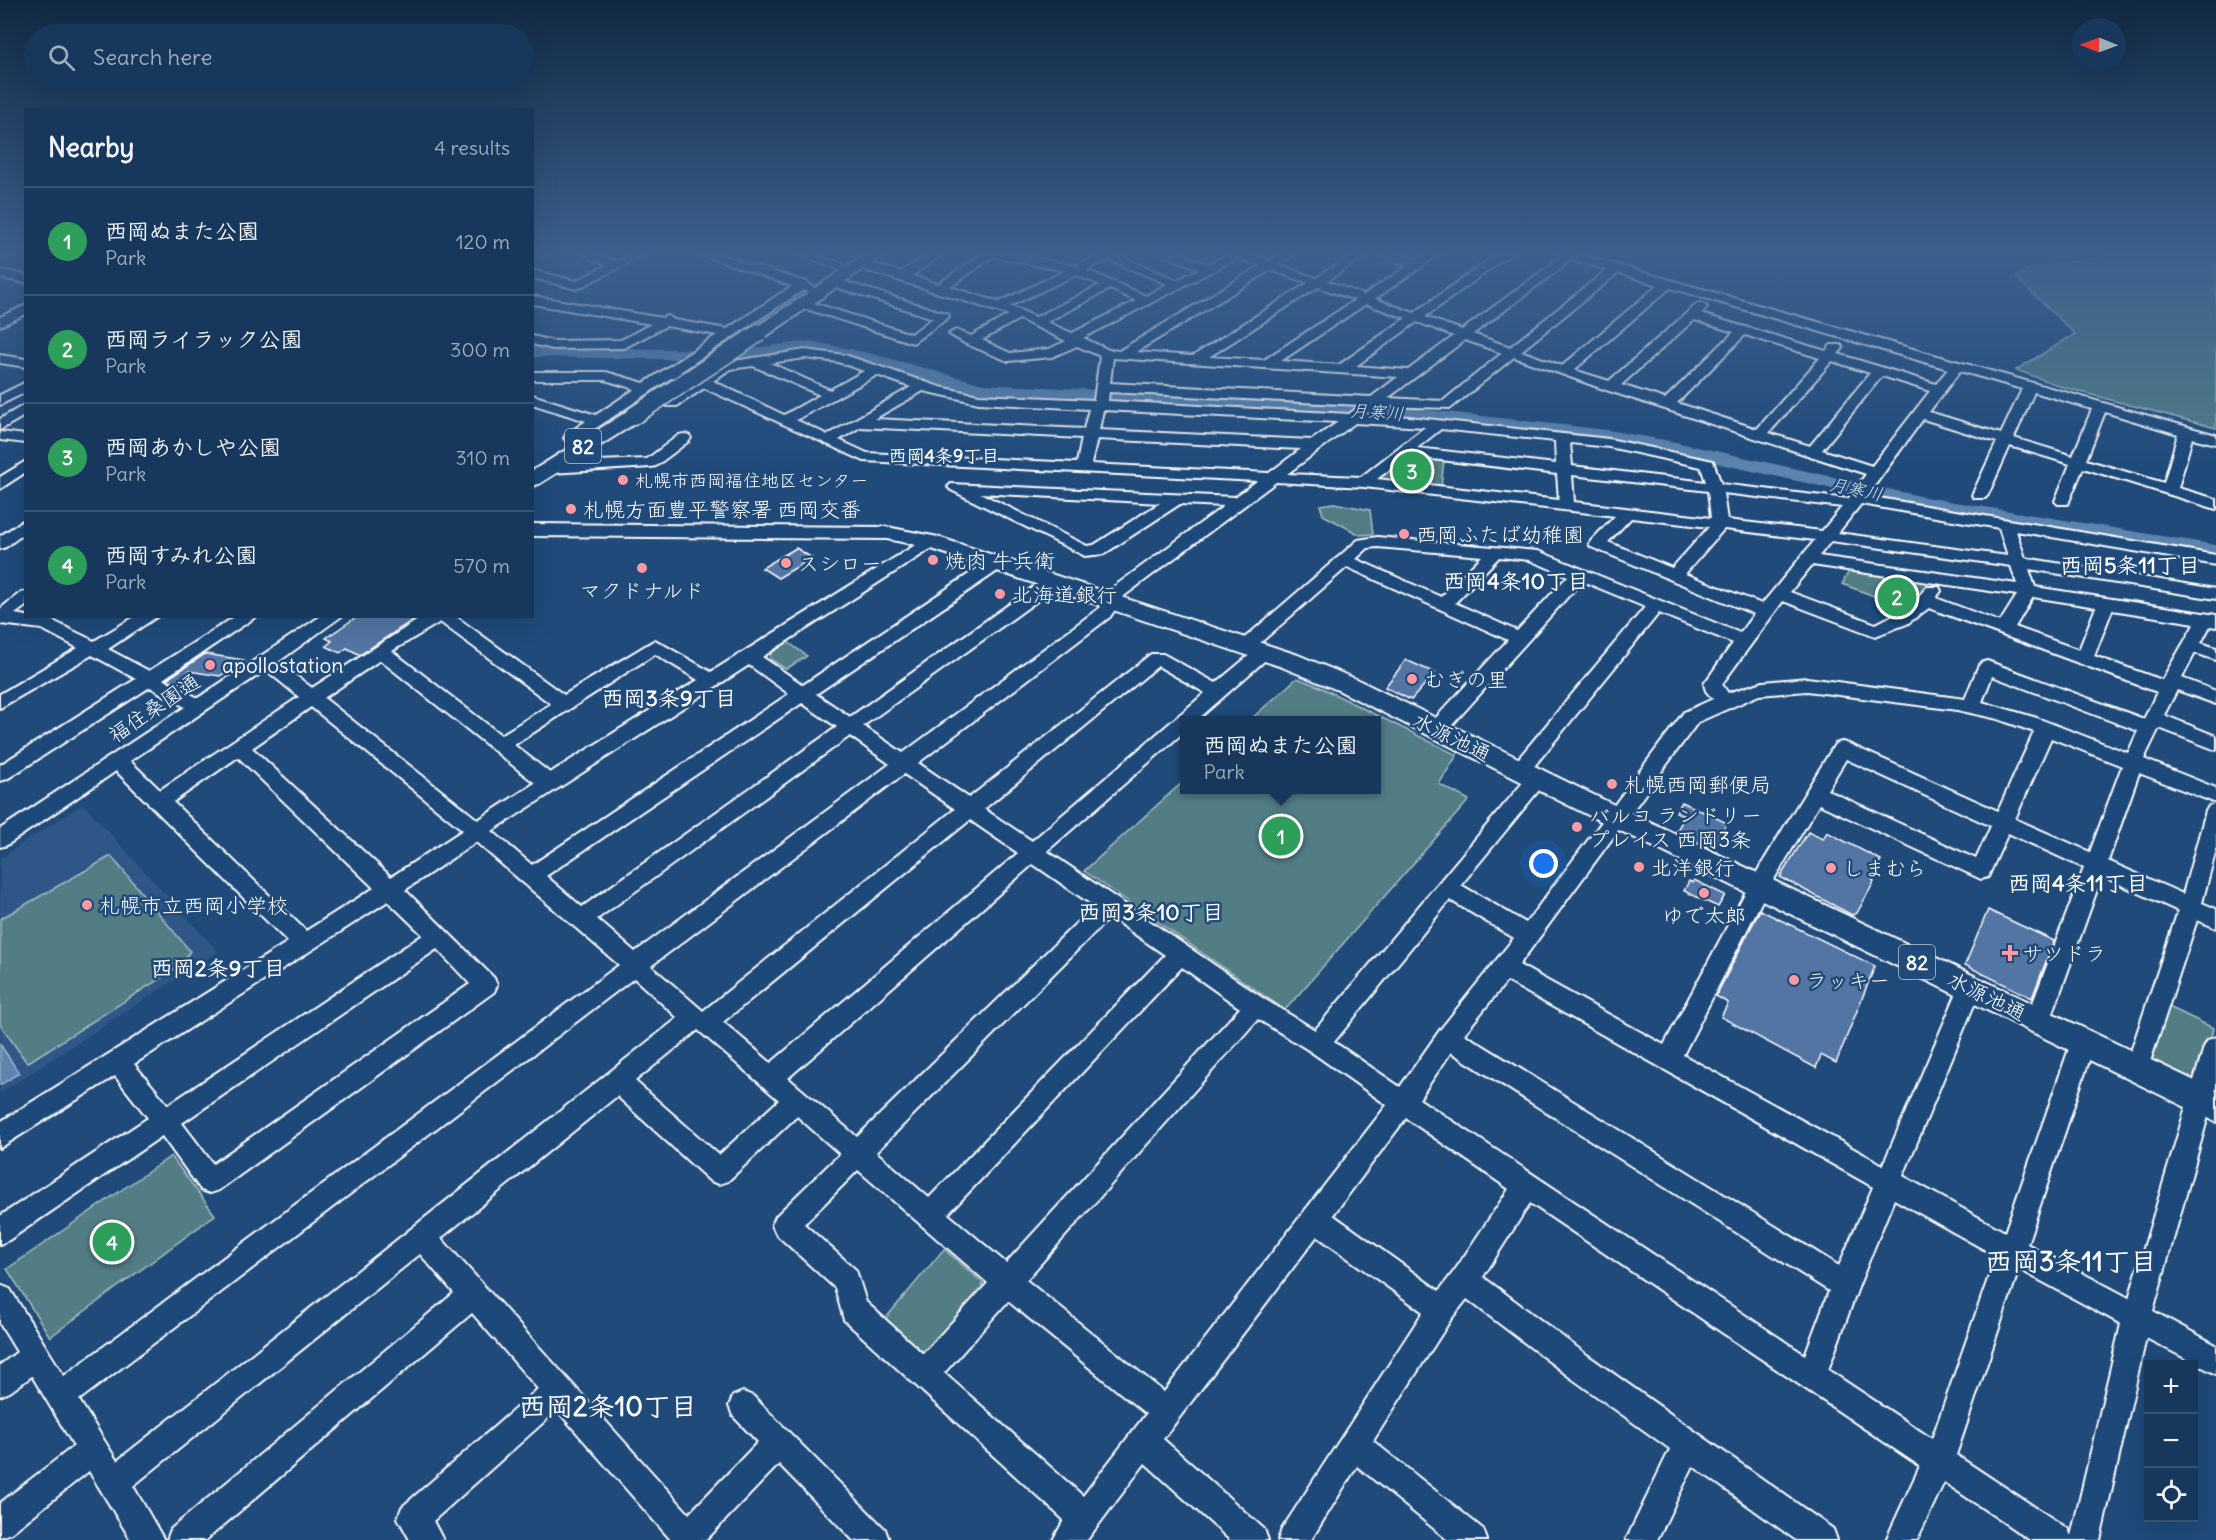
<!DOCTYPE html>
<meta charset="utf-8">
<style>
:root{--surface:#17385c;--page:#203f62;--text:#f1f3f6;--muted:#9eacbb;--line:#365272;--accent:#e797bd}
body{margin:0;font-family:Delius,"Klee One",sans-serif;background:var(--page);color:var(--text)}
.controls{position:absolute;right:18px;bottom:18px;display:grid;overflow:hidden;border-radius:0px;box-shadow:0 6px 24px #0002}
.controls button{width:54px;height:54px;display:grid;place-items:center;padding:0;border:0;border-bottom:2px solid var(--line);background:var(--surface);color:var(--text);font:30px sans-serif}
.compass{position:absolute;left:2072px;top:18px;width:54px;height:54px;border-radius:50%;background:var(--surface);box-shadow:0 6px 24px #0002;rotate:271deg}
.you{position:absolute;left:1544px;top:864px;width:21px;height:21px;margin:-15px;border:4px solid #fff;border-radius:50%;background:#1a73e8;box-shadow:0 0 0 9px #1a73e833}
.badge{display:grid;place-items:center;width:39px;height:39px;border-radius:50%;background:var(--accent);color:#fff;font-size:20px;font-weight:700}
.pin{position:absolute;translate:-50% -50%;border:3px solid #fff;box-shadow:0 2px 6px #0006}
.popup{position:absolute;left:1180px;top:716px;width:201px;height:78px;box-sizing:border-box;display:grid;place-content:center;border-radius:0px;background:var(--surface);filter:drop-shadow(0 2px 4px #0005);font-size:20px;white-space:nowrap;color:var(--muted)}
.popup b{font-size:22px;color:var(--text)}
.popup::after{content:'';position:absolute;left:50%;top:100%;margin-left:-12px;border:12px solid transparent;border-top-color:var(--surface)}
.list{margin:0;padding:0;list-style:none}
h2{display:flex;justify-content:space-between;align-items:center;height:78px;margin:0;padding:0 24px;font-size:26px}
h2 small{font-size:20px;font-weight:400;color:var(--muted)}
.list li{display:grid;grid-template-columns:39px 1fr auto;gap:18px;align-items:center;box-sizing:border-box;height:108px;padding:0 24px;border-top:2px solid var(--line)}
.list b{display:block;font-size:22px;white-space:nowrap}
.list p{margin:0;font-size:20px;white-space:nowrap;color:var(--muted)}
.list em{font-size:20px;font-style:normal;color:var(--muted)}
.icon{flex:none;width:33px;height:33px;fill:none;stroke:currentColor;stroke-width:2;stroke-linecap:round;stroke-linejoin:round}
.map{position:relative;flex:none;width:2216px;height:1540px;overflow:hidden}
.search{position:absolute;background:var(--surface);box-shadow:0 6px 24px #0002;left:24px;top:24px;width:510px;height:66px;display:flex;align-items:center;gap:15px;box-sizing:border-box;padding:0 21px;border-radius:33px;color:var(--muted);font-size:22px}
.panel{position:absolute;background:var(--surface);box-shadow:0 6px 24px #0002;left:24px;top:108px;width:510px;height:510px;border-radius:0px}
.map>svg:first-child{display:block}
</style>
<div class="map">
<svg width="2216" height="1540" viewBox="0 0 2216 1540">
<rect width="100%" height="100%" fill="#1f4a7a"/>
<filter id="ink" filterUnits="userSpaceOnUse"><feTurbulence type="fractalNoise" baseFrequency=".0167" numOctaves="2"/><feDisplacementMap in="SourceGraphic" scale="12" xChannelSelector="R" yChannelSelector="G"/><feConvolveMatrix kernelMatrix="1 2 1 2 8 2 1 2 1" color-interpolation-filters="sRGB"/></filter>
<g filter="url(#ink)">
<path fill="#2f5787" d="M83,804L218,952L0,1093V858Z"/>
<g fill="#537d85" stroke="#a9bec2" stroke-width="1.5">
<path d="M2120,253H2216V428L2066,388L2016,370L2075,334L2016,278L2027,270Z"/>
<path d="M1401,455L1444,460L1441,488L1369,481Z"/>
<path d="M1334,503L1370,510L1373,534L1360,535L1323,515L1320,505Z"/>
<path d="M1849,571L1930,581L1909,609L1842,584Z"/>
<path d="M788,642L807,656L786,669L770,659L771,653Z"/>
<path d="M1297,678L1318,686L1457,755L1439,784L1469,800L1285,1010L1084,871L1185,780V790H1377V720H1250Z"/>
<path d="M111,856L190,951L180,966L27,1063L0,1024V919Z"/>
<path d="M2165,1005L2213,1028L2202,1083L2149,1058Z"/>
<path d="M171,1156L215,1215L50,1337L7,1269Z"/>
<path d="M944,1249L983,1283L981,1291L930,1350L919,1351L885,1319Z"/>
</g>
<path fill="#5c84ae" stroke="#9db5ce" stroke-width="1.5" d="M0,1044L19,1073L0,1085Z"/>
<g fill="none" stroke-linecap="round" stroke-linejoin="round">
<path fill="#5c84ae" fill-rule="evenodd" d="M810,341L869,353L983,384L1383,405L1607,430L1675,442L1924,497L2216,545V559L1924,509L1675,454L1607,442L1383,417L983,394L948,387L866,363L810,351L740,360L532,357V347L740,350Z"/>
</g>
<g fill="#5374a4" stroke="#fff" stroke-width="1.5">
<path d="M796,548L812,558L778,578L762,568Z"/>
<path d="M358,616H419L360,655L347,648L340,653L326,646L332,641L326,638Z"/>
<path d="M205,654L244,660L220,676L189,671L183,681L177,684L167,679Z"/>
<path d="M1406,660L1435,673L1411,700L1385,687Z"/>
<path d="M1682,802L1727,823L1713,849L1676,832L1685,816L1676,812Z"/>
<path d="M1808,832L1823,839L1827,832L1881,860L1871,877L1874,882L1857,913L1852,915L1780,877Z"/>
<path d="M1694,880L1725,895L1718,907L1684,891L1689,881L1693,883Z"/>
<path d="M1760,910L1875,966L1836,1063L1821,1055L1816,1068L1721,1017L1728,1003L1716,996Z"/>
<path d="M1988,910L2054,941L2032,998L1965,965Z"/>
</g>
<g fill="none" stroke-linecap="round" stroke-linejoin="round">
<defs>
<g id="minor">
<path d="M0,253H14L0,260Z"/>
<path d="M578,253H594L617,261L634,253H648L577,289L532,278V270L576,281L607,265Z"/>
<path d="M697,253H714L806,282L815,288L809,292L803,290L680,372L701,377L721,363L805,350L845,355L940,387L979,395L1094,400L1100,356L1077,346L1052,357L1008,361L966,344L949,334L956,330L971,336L1009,315L856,267L854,264L860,260L900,272L931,253H944L912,276L938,284L984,253H1011L1075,266L1104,253H1120L1118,255L1177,280L1199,269L1165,256L1163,253H1179L1208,264C1236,249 1239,250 1269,261L1282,253H1296L1279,265L1316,278L1356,253H1369L1327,281L1364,295L1409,265L1380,256L1378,253H1395L1417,260L1428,253H1441L1375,299L1414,313L1499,253H1512L1425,317L1462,330L1561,257L1556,253H1575L2216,435V444L2192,438L2178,488L2216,499V509L2083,468L2068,504H2058L2055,501L2070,464L2010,446L1988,495L1985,498H1975L1972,495L1997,442L1923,419L1867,496L2216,555V565L2016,531L2025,558L2216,589V599L2029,569L2035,587L2216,615V627L2210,626L2201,643L2216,648V660L2195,653L2182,678L2216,691V704L2177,690L2164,715L2216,736V750L2159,728L2144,759L2216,788V803L2139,773L2108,861L2183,894L2206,811L2209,806L2216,803V849L2202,903L2216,909V928L2197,920L2145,1077L2137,1080L2129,1077L2125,1069L2178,911L2102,876L2050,1021L2046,1028L2038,1031L2030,1028L2026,1021L2084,868L2008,833L1988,877L1981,879L1819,804L1767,891L1683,1055L1883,1165L1962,981L1970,978L1978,981L1981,988L1903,1176L2005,1232L2071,1043L2075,1036L2083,1033L2091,1036L2095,1043L2027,1244L2129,1298L2204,1047L2208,1040L2216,1037V1088L2153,1311L2216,1345V1374L2146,1338L2100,1540H2030L1944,1482L1917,1540H1886L1920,1466L1530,1203L1483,1277L1587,1355L1833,1529L1837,1540H1796L1693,1466L1657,1540H1626L1670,1449L1567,1375L1467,1299L1451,1319L1373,1441L1483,1529L1487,1540H1448L1357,1466L1311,1540H1278L1282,1529L1423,1312L1317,1236L1163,1439L1264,1529L1268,1540H1230L1145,1463L1087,1540H1053L1064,1520L844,1320L835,1288L776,1234L772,1225L776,1216L840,1154L797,1116L728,1181L719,1184L710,1181L617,1096L441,1238L689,1514L758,1442L733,1416L729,1406L733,1396L743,1392L753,1396L885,1529L889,1540H853L779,1464L706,1540H671L557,1410L433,1521L443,1540H410L398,1518L402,1507L538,1389L472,1313L206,1540H167L171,1529L454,1293L420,1254L133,1486L164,1540H131L89,1471L11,1533L0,1537V1503L74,1446L32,1376L10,1392L0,1396V1365L17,1352L0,1324V1285L10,1289L64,1376L619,965L476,842L405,890L494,978L497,985L494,992L219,1190L210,1193L201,1190L162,1136L9,1240L0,1244V1216L148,1118L115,1076L0,1148V1122L288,942L116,771L7,845L0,847V829L185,707L150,687L7,779L0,781V765L136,679L92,655L0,708V694L78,648L42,629L0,624V609L20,593L26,592V606L15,614L51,620L94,641L136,616H158L108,649L149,671L236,616H257L163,679L198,698L321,616H342L278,662L312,688L424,616H455L564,695L655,640L711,672L925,539H937L939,542L937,545L762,657L803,685L990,560H1002L1004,564L1002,568L816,694L850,717L1046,578H1058L1060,582L1058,586L863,726L903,753L1098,609L1112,588L1224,506L1180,504L1104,554L1085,556L951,490L948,487L951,484L1235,497L1257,481L864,461L704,388L677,406H667L665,403L667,400L692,383L671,378L581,438L591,446L589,449C580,451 569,445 564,438L566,435L586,421L532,404V395L596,415L635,389L605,380H532V372H606L644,383L717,335L666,326L624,348L553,349L532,344V336L553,341L621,340L651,324L532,304V296L662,318L668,316L674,320L727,329L792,286ZM994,256L996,257L1065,271L999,302L950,287ZM1238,258L1260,266L1119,351L1109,350L1083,338ZM1109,260L1167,284L1146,296L1086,270ZM1572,260L1607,270L1510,347L1473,334ZM1271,270L1308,283L1193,356L1136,352ZM1618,273L1658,285L1562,366L1521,351ZM1076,275L1100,285L1036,317L1010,306ZM1318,287L1355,300L1264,360L1209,357ZM1670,288L1948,369L1936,384L1838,354L1843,348L1841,345H1831L1826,351L1701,314L1707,307L1701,303L1697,304L1609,381L1574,370ZM1110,289L1136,301L1072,333L1047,322ZM1366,304L1406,318L1339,365L1281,361ZM1019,319L1066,341L1049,349L1010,353L982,340ZM1694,320L1734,332L1665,399L1621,385ZM1417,322L1454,336L1408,370L1356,366ZM1745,335L1820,358L1757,429L1677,403ZM1465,340L1502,353L1443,401L1388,398ZM1514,357L1606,390L1866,474L1848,499L1721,484L1713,461L1609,439L1409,417L1366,414L1378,406L1451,408ZM805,358L838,362L864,371L830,390L770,363ZM1113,358L1398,377L1371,397L1110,383ZM1832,361L1870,373L1810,446L1769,433ZM753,366L820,395L784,415L713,381L730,369ZM1960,371L2022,389L2001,434L1929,412ZM877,375L911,387L828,435L796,420ZM1882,376L1930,391L1872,466L1822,450ZM923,391L979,403L1089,409L1084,429L874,419ZM1109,392L1361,405L1349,414L1108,401ZM2034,392L2092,409L2073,456L2014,438ZM1103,410L1338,422L1312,440L1099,430ZM2105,412L2178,434L2164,483L2086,460ZM1355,423L1425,427L1361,477L1287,474ZM860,427L1082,438L1077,463L867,453L839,440ZM1441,429L1555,441L1556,464L1417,448ZM1097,439L1301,449L1269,473L1091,464ZM1570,443L1609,447L1701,467L1706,482L1572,466ZM1407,456L1557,474L1559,500L1377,479ZM1572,475L1708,491L1711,518L1574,502ZM1276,482L1364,487L1615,516L1591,541L1589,544L1591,547L1754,614L1740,633L1538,551L1377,537L1358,540L1240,642L1237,646L1240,650H1252L1347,567L1508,640L1430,724L1428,729L1430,734L1437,736L1444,734L1582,581L1645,607L1513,765L1510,770L1513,775L1520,777L1527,775L1659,613L1733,643L1704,684L1706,691L1713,699L1684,712L1526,923L1461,885L1544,784L1547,779L1544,774L1537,772L1530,774L1315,1030L1264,999L1047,851L1185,731V720H1197L1270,656L1273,652L1270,648H1258L1216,683L1163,654H1151L969,798L918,763L1110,617L1124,596ZM980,493L1160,503L1094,545L1087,546ZM1723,493L1842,507L1822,531L1727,520ZM1861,504L1999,528L2008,556L1838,533ZM1631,518L1709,527L1672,568L1608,542ZM1724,529L1815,540L1762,604L1685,574ZM1831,541L2011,566L2017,584L1819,556ZM1377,547L1482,556L1441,597L1356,559L1368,548ZM1499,557L1529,560L1568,576L1517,631L1455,603ZM1812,565L2017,595L2000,622L1936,598L1941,591L1939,587H1927L1909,607L1876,624L1790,592ZM2033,597L2096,607L2079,650L2015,627ZM1783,601L1875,636L1907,624L1929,608L2157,692L2144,719L1987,661L1981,663L1978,667L1965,699L1807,678L1763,682L1728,693L1722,684ZM2112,610L2195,623L2162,680L2094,656ZM440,622L551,704L501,735L392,651ZM655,654L698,680L550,773L514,745ZM380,660L535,783L478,820L324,698ZM749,665L789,694L532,865L492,831ZM1158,666L1205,693L1032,841L984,809ZM266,670L299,697L160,790L130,761ZM1992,676L2138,731L2128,753L2037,718L1982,702ZM1807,691L1957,710L1998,719L2034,732L1998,811L1849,744L1842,742L1835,744L1752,880L1664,1045L1519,965L1698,722L1759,695ZM802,703L837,727L582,907L546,876ZM311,707L463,830L391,877L252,748ZM850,736L890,764L635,952L597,919ZM2051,738L2122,766L2090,852L2015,819ZM238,757L374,888L306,931L173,802ZM1846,759L1991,826L1976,859L1827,790ZM904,774L955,809L703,1011L651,966ZM970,820L1018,853L771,1063L723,1022ZM1033,864L1094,906L857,1137L788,1078ZM1450,900L1514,938L1440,1030L1400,1087L1334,1042ZM388,901L423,935L168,1105L134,1064ZM1110,917L1165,955L929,1198L876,1152ZM437,949L470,984L213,1164L182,1123ZM1182,967L1240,1008L1006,1263L948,1214ZM634,978L678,1018L117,1461L79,1400ZM1507,981L1873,1187L1839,1266L1464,1034ZM1258,1019L1310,1051L1387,1105L1164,1392L1026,1280ZM698,1030L779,1100L719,1155L635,1081ZM1451,1052L1829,1291L1805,1355L1419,1099ZM1406,1118L1509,1189L1455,1270L1439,1291L1333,1215ZM858,1170L988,1283L923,1354L866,1302L856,1270L804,1224ZM1894,1199L1996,1256L1932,1439L1828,1370L1859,1285ZM2019,1269L2121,1324L2071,1536L2068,1529L1956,1455ZM1008,1301L1146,1414L1083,1496L944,1373Z"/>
<path d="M798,253H814L857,270L855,273H847Z"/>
<path d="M0,270L26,275V283L0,278Z"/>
<path d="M833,278L948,314L949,317L913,343L797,306L795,303L797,300L801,299L911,334L933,318L829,285L827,282L829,279Z"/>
<path d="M26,305V314L0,326V317Z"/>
<path d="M0,355L26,359V367L0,363Z"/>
<path d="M26,382V392L0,405V395Z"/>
<path d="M26,404V415L0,430V419Z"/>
<path d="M0,432L26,435V443L0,440Z"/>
<path d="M684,434L689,435L691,438L689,441L656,466L651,467L551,473L543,468L551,463L647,459L679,435Z"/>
<path d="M26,461V472L0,489V477Z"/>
<path d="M26,519V532L6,547L0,549V536Z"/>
</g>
<g id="major">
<path d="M868,253H886L765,337H753L750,333L753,329Z"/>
<path d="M635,409L642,411L644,415L642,419L539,484L532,486V471L628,411Z"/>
<path d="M532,524L887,527L938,537L1298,655L1356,679L1604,800L2216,1091V1122L1586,814L1340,691L1282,667L926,547L887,539L532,536Z"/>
</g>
</defs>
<use href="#minor" stroke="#fff" stroke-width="4"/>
<use href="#major" stroke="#fff" stroke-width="4"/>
<use href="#minor" fill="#1f4a7a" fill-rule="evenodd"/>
<use href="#major" fill="#1f4a7a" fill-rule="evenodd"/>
<defs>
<path id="major-bridge" d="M635,415L759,333"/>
</defs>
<use href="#major-bridge" stroke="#fff" stroke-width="20" stroke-linecap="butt"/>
<use href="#major-bridge" stroke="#1f4a7a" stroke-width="17"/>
</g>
</g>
<linearGradient id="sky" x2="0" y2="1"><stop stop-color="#112943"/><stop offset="0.54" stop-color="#3c608d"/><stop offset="1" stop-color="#3c608d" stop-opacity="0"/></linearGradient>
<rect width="2216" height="468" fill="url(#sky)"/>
<g fill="#ff9aa2" stroke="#1f4a7a" stroke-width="2">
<circle cx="623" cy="480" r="6"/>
<circle cx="571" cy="509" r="6"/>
<circle cx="1404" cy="534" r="6"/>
<circle cx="933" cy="560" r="6"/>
<circle cx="786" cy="563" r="6"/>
<circle cx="642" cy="568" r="6"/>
<circle cx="1000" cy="594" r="6"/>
<circle cx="210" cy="665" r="6"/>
<circle cx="1412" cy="679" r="6"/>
<circle cx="1612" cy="784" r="6"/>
<circle cx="1577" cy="827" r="6"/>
<circle cx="1639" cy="867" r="6"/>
<circle cx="1831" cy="868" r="6"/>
<circle cx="1704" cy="893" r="6"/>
<circle cx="87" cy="905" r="6"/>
<path d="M2007 944h6v6h6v6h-6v6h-6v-6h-6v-6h6z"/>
<circle cx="1794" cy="980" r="6"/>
</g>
<g text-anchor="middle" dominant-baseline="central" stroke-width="5" stroke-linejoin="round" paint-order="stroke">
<g font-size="18" font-style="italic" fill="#d6e0eb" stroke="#1f4a7a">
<text transform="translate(1377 412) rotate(4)">月寒川</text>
<text transform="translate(1856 489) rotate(12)">月寒川</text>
</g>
<g font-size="18" font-weight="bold" fill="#fff" stroke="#1f4a7a">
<text x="944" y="455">西岡4条9丁目</text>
</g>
<g font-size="18" fill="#fff" stroke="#1f4a7a" text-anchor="start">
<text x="635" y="480">札幌市西岡福住地区センター</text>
</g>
<g fill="#1f4a7a" stroke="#bcc9d7" stroke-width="1.5">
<rect x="565" y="429" width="36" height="34" rx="4.5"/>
<rect x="1899" y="945" width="36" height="34" rx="4.5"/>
</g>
<g font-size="20" font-weight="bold" fill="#fff">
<text x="583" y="446">82</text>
<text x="1917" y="962">82</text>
</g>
<g font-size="21" fill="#fff" stroke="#1f4a7a" text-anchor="start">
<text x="583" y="509">札幌方面豊平警察署 西岡交番</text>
<text x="1416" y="534">西岡ふたば幼稚園</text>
<text x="945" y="560">焼肉 牛兵衛</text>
<text x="798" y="563">スシロー</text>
<text x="642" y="590" text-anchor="middle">マクドナルド</text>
<text x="1012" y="594">北海道銀行</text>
<text x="222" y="665">apollostation</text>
<text x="1424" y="679">むぎの里</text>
<text x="1624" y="784">札幌西岡郵便局</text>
<text x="1589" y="815">バルコ ランドリー<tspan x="1589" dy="24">プレイス 西岡3条</tspan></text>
<text x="1651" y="867">北洋銀行</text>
<text x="1843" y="868">しまむら</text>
<text x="99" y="905">札幌市立西岡小学校</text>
<text x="1704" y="915" text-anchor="middle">ゆで太郎</text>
<text x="2022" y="953">サツドラ</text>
<text x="1806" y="980">ラッキー</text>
</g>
<g font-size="21" fill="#fff" stroke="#1f4a7a">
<text transform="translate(154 708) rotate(-34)">福住桑園通</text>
<text transform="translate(1452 737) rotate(26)">水源池通</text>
<text transform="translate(1987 996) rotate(26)">水源池通</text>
</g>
<g font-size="22" font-weight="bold" fill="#fff" stroke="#1f4a7a">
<text x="2130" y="565">西岡5条11丁目</text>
<text x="1516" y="581">西岡4条10丁目</text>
<text x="669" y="698">西岡3条9丁目</text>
<text x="2078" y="883">西岡4条11丁目</text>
<text x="1151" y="912">西岡3条10丁目</text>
<text x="218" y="968">西岡2条9丁目</text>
</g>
<g font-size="27" font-weight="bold" fill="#fff" stroke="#1f4a7a">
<text x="2071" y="1261">西岡3条11丁目</text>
<text x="608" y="1406">西岡2条10丁目</text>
</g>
</g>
</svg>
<div class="controls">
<button>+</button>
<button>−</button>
<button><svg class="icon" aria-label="locate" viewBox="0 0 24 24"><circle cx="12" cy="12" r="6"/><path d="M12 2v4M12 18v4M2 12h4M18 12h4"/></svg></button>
</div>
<svg class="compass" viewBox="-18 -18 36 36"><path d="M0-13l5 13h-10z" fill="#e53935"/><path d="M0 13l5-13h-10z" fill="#9eacbb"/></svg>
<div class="you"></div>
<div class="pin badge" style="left:1281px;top:836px;background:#2e9e5b">1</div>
<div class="popup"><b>西岡ぬまた公園</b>Park</div>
<div class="pin badge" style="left:1897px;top:597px;background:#2e9e5b">2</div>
<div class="pin badge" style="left:1412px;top:471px;background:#2e9e5b">3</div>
<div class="pin badge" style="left:112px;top:1242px;background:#2e9e5b">4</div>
<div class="search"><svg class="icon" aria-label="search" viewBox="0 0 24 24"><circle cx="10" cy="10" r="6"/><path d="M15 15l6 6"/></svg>Search here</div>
<section class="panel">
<h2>Nearby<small>4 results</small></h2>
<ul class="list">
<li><span class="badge" style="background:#2e9e5b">1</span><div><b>西岡ぬまた公園</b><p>Park</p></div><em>120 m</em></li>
<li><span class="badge" style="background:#2e9e5b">2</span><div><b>西岡ライラック公園</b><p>Park</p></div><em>300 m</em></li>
<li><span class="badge" style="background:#2e9e5b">3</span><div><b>西岡あかしや公園</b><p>Park</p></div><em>310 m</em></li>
<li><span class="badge" style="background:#2e9e5b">4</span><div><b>西岡すみれ公園</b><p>Park</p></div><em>570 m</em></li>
</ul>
</section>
</div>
